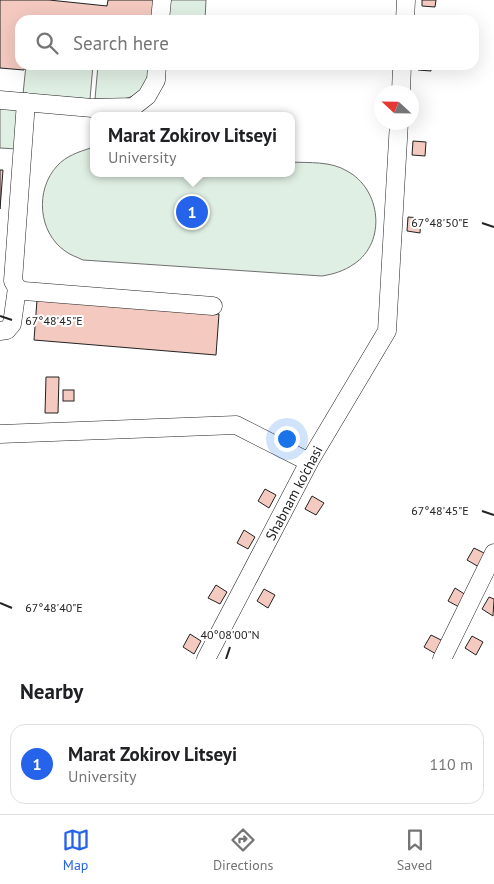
<!DOCTYPE html>
<meta charset="utf-8">
<style>
:root{--surface:#fff;--page:#f2f2f2;--text:#202124;--muted:#757577;--line:#e0e0e0;--accent:#2563eb}
body{margin:0;font-family:"PT Sans",sans-serif;background:var(--page);color:var(--text)}
.compass{position:absolute;left:374px;top:85px;width:45px;height:45px;border-radius:50%;background:var(--surface);box-shadow:0 5px 20px #0002;rotate:292deg}
.you{position:absolute;left:286px;top:438px;width:18px;height:18px;margin:-12px;border:4px solid #fff;border-radius:50%;background:#1a73e8;box-shadow:0 0 0 8px #1a73e833}
.badge{display:grid;place-items:center;width:32px;height:32px;border-radius:50%;background:var(--accent);color:#fff;font-size:16px;font-weight:700}
.pin{position:absolute;translate:-50% -50%;border:2px solid #fff;box-shadow:0 1px 5px #0006}
.popup{position:absolute;left:90px;top:112px;width:205px;height:65px;box-sizing:border-box;display:grid;place-content:center;border-radius:10px;background:var(--surface);filter:drop-shadow(0 1px 4px #0005);font-size:16px;white-space:nowrap;color:var(--muted)}
.popup b{font-size:19px;color:var(--text)}
.popup::after{content:'';position:absolute;left:50%;top:100%;margin-left:-10px;border:10px solid transparent;border-top-color:var(--surface)}
.list{margin:0;padding:0;list-style:none}
h2{display:flex;justify-content:space-between;align-items:center;height:65px;margin:0;padding:0 20px;font-size:21px}
h2 small{font-size:16px;font-weight:400;color:var(--muted)}
.list li{display:grid;grid-template-columns:32px 1fr auto;gap:15px;align-items:center;box-sizing:border-box;height:80px;margin:0 10px 10px;padding:0 10px;border:1px solid var(--line);border-radius:15px}
.list b{display:block;font-size:19px;white-space:nowrap}
.list p{margin:0;font-size:16px;white-space:nowrap;color:var(--muted)}
.list em{font-size:16px;font-style:normal;color:var(--muted)}
.icon{flex:none;width:28px;height:28px;fill:none;stroke:currentColor;stroke-width:2;stroke-linecap:round;stroke-linejoin:round}
.map{position:relative;flex:none;width:494px;height:659px;overflow:hidden}
.search{position:absolute;background:var(--surface);box-shadow:0 5px 20px #0002;left:15px;right:15px;top:15px;height:55px;display:flex;align-items:center;gap:12px;box-sizing:border-box;padding:0 18px;border-radius:15px;color:var(--muted);font-size:19px}
.sheet{height:155px;background:var(--surface)}
nav{display:flex;justify-content:space-around;align-items:center;box-sizing:border-box;height:70px;border-top:1px solid var(--line);background:var(--surface);font-size:14px;color:var(--muted)}
nav a{display:grid;justify-items:center;gap:2px}
nav .on{color:var(--accent)}
.map>svg:first-child{display:block}
</style>
<div class="map">
<svg width="494" height="659" viewBox="0 0 494 659">
<rect width="100%" height="100%" fill="#fff"/>
<g fill="#e0efe3" stroke="#6f6f6f">
<path d="M166,0H206L205,20H165Z"/>
<path d="M26,65H93L90,99L23,94Z"/>
<path d="M98,65H148C148,70 148,77 146,81C138,103 114,100 95,99Z"/>
<path d="M0,102L21,103L17,149L0,148Z"/>
<path d="M91,148H93V173H291V162C309,163 331,161 347,171C381,189 387,242 354,264C344,271 334,274 322,276L83,260C77,257 70,255 65,251C38,232 35,190 57,166C66,156 78,152 91,148Z"/>
</g>
<g fill="#f3c9c0" stroke="#222">
<path d="M0,0H49L107,6L108,0H154L152,20H20V65H25L24,70L0,68Z"/>
<path d="M422,0H436L435,7L422,6Z"/>
<path d="M418,65H431V71L418,70Z"/>
<path d="M413,141L426,142L425,156L412,155Z"/>
<path d="M0,170H3L0,209Z"/>
<path d="M408,217L421,218L420,233L407,231Z"/>
<path d="M37,300L219,314L216,355L34,340Z"/>
<path d="M46,377H59L58,413H45Z"/>
<rect x="63" y="390" width="11" height="11"/>
<path d="M265,489L276,495L269,508L258,501Z"/>
<path d="M312,496L324,503L316,515L305,509Z"/>
<path d="M244,530L255,537L248,549L237,543Z"/>
<path d="M474,548L486,554L479,567L467,560Z"/>
<path d="M216,585L227,592L220,604L208,598Z"/>
<path d="M455,588L466,595L459,607L448,601Z"/>
<path d="M264,589L275,595L268,608L257,601Z"/>
<path d="M489,597L494,599L493,616L482,609Z"/>
<path d="M190,634L201,641L194,654L183,647Z"/>
<path d="M431,635L443,641L436,654L424,647Z"/>
<path d="M472,636L483,642L476,655L465,648Z"/>
</g>
<g fill="none" stroke-linecap="round" stroke-linejoin="round">
<defs>
<g id="minor">
<path d="M160,20L162,0"/>
<path d="M405,20L406,0"/>
<path d="M401,92L402,65"/>
<path d="M0,100L92,108L133,107L147,96L156,80L157,65"/>
<path d="M26,102L13,281L17,288L24,291L213,306"/>
<path d="M0,331L7,330L12,324L17,288"/>
<path d="M0,434L236,425L309,462"/>
<path d="M206,659L309,462L387,331L399,122"/>
<path d="M442,659L494,553"/>
</g>
</defs>
<use href="#minor" stroke="#222" stroke-width="19"/>
<use href="#minor" stroke="#fff" stroke-width="18"/>
</g>
<path fill="none" stroke="#222" stroke-width="2" d="M482,223L494,227M0,316L12,320M482,511L494,515M0,603L12,608M226,659L230,647"/>
<g text-anchor="middle" dominant-baseline="central" stroke-width="4" stroke-linejoin="round" paint-order="stroke">
<g font-size="14" fill="#222" stroke="#fff">
<text transform="translate(294 493) rotate(-62)">Shabnam ko'chasi</text>
</g>
</g>
<g font-size="12" text-anchor="middle" fill="#222" stroke="#fff" stroke-width="4" stroke-linejoin="round" paint-order="stroke">
<text x="440" y="227">67°48'50"E</text>
<text x="54" y="325">67°48'45"E</text>
<text x="440" y="515">67°48'45"E</text>
<text x="54" y="612">67°48'40"E</text>
<text x="230" y="639">40°08'00"N</text>
</g>
</svg>
<svg class="compass" viewBox="-18 -18 36 36"><path d="M0-13l5 13h-10z" fill="#e53935"/><path d="M0 13l5-13h-10z" fill="#757577"/></svg>
<div class="you"></div>
<div class="pin badge" style="left:192px;top:212px">1</div>
<div class="popup"><b>Marat Zokirov Litseyi</b>University</div>
<div class="search"><svg class="icon" aria-label="search" viewBox="0 0 24 24"><circle cx="10" cy="10" r="6"/><path d="M15 15l6 6"/></svg>Search here</div>
</div>
<section class="sheet">
<h2>Nearby<small></small></h2>
<ul class="list">
<li><span class="badge">1</span><div><b>Marat Zokirov Litseyi</b><p>University</p></div><em>110 m</em></li>
</ul>
</section>
<nav>
<a class="on"><svg class="icon" aria-label="map" viewBox="0 0 24 24"><path d="M3 6l6-2 6 2 6-2v14l-6 2-6-2-6 2zM9 4v14M15 6v14"/></svg>Map</a>
<a><svg class="icon" aria-label="directions" viewBox="0 0 24 24"><path d="M12 3l9 9-9 9-9-9zM9 14v-3h6M13 9l2 2-2 2"/></svg>Directions</a>
<a><svg class="icon" aria-label="saved" viewBox="0 0 24 24"><path d="M7 4h10v16l-5-4-5 4z"/></svg>Saved</a>
</nav>
